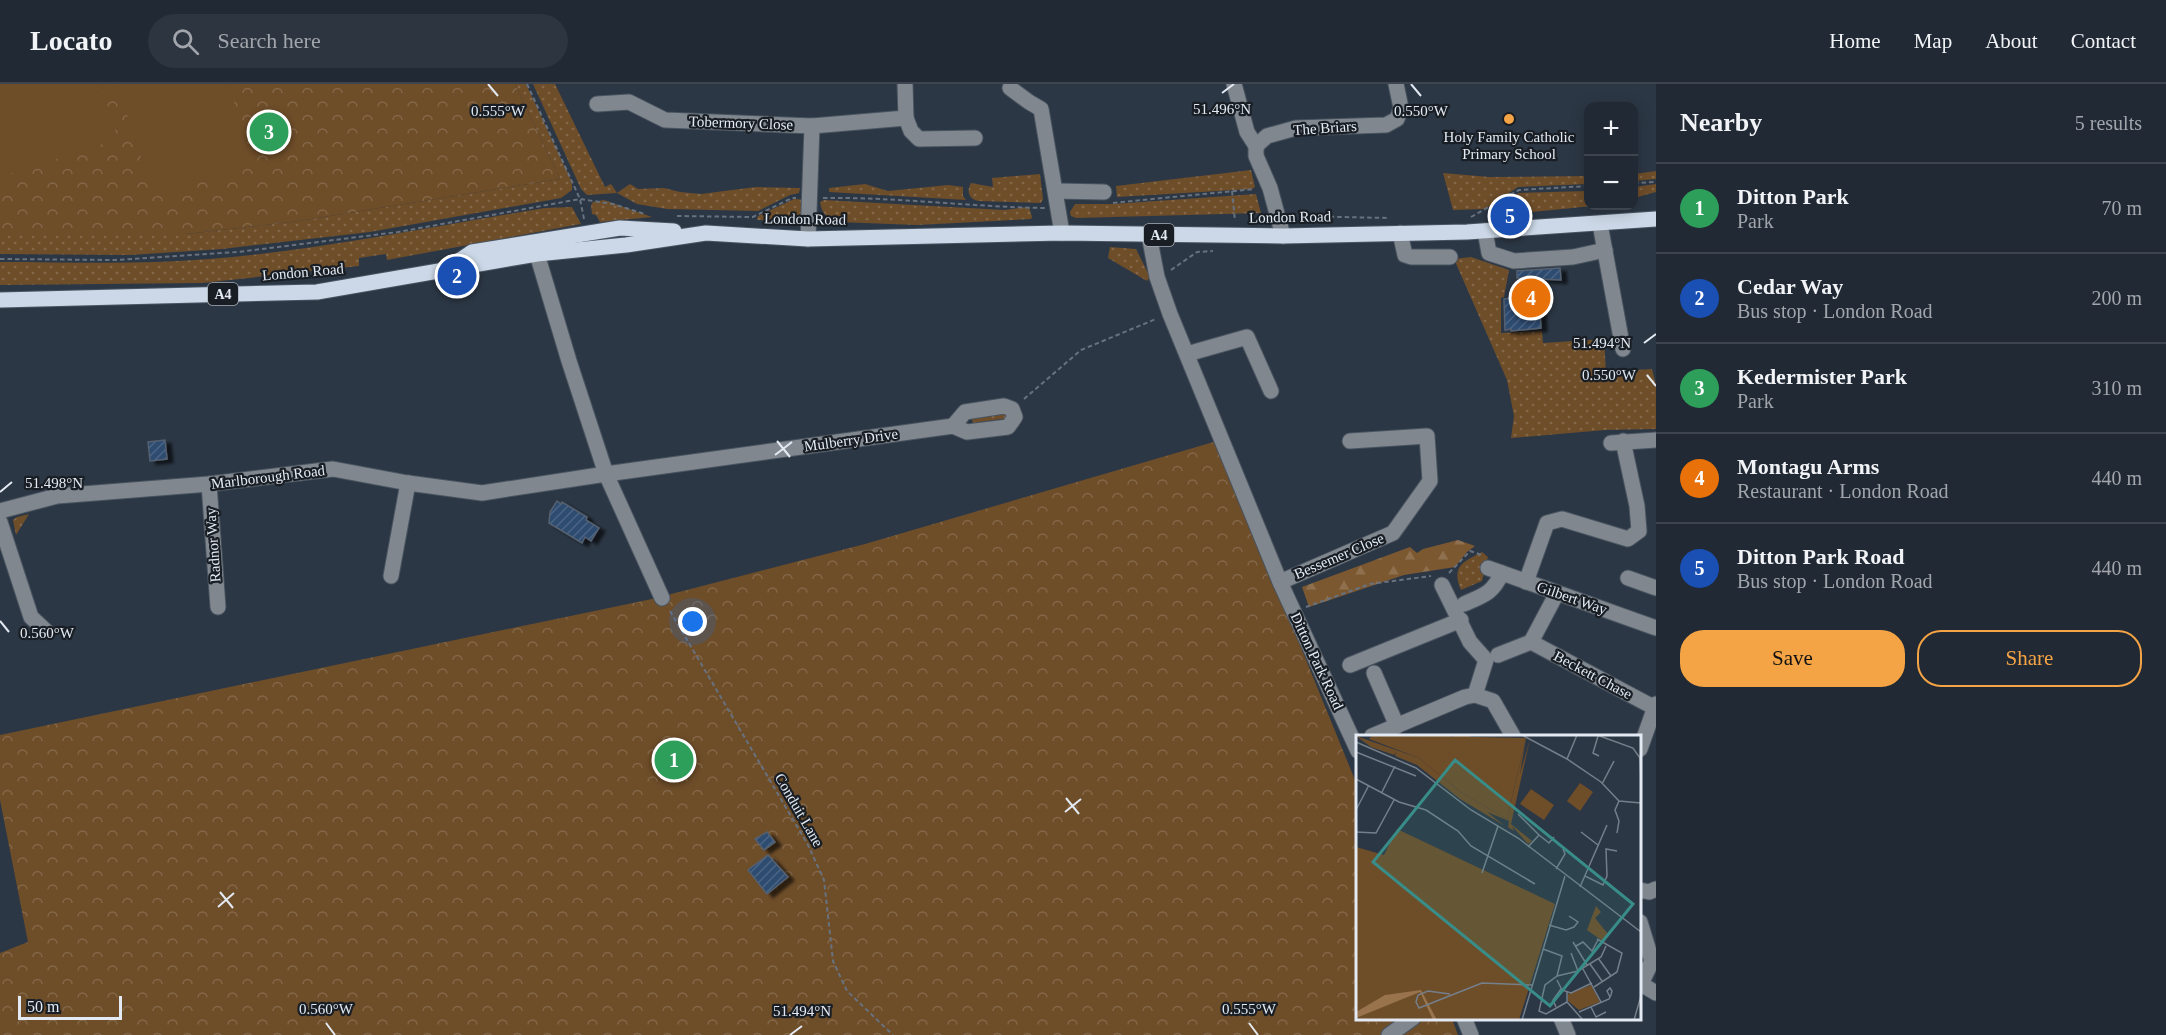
<!DOCTYPE html>
<meta charset="utf-8">
<style>
:root{--surface:#212934;--page:#2d3540;--text:#f1f3f6;--muted:#a2a6ac;--line:#3e454f;--accent:#f4a444}
body{margin:0;font-family:"Times New Roman",serif;background:var(--page);color:var(--text)}
.controls{position:absolute;right:18px;top:18px;display:grid;overflow:hidden;border-radius:12px;box-shadow:0 3px 15px #0003}
.controls button{width:54px;height:54px;display:grid;place-items:center;padding:0;border:0;border-bottom:2px solid var(--line);background:var(--surface);color:var(--text);font:30px sans-serif}
.scale{position:absolute;left:18px;bottom:15px;width:104px;box-sizing:border-box;padding-left:6px;border:3px solid #e3eaf3;border-top:0;font-size:16px;line-height:21px;white-space:nowrap;color:#e3eaf3;-webkit-text-stroke:4px #191e24;paint-order:stroke}
.you{position:absolute;left:693px;top:538px;width:21px;height:21px;margin:-15px;border:4px solid #fff;border-radius:50%;background:#1a73e8;box-shadow:0 0 0 9px #1a73e833}
.badge{display:grid;place-items:center;width:39px;height:39px;border-radius:50%;background:var(--accent);color:#fff;font-size:20px;font-weight:700}
.pin{position:absolute;translate:-50% -50%;border:3px solid #fff;box-shadow:0 2px 6px #0006}
.list{margin:0;padding:0;list-style:none}
h2{display:flex;justify-content:space-between;align-items:center;height:78px;margin:0;padding:0 24px;font-size:26px}
h2 small{font-size:20px;font-weight:400;color:var(--muted)}
.list li{display:grid;grid-template-columns:39px 1fr auto;gap:18px;align-items:center;box-sizing:border-box;height:90px;padding:0 24px;border-top:2px solid var(--line)}
.list b{display:block;font-size:22px;white-space:nowrap}
.list p{margin:0;font-size:20px;white-space:nowrap;color:var(--muted)}
.list em{font-size:20px;font-style:normal;color:var(--muted)}
.actions{display:flex;gap:12px;padding:18px 24px}
.actions a{flex:1;padding:14px 0;border:2px solid var(--accent);border-radius:24px;text-align:center;font-size:21px;color:var(--accent)}
.actions .main{background:var(--accent);color:#111}
.icon{flex:none;width:33px;height:33px;fill:none;stroke:currentColor;stroke-width:2;stroke-linecap:round;stroke-linejoin:round}
.map{position:relative;flex:none;width:1656px;height:951px;overflow:hidden}
header{display:flex;align-items:center;gap:36px;box-sizing:border-box;height:84px;padding:0 30px;background:var(--surface);border-bottom:2px solid var(--line)}
header strong{font-size:28px}
nav{display:flex;gap:33px;margin-inline-start:auto;font-size:21px}
.search{width:420px;height:54px;background:var(--page);display:flex;align-items:center;gap:15px;box-sizing:border-box;padding:0 21px;border-radius:33px;color:var(--muted);font-size:22px}
main{display:flex}
aside{flex:1;background:var(--surface)}
.map>svg:first-child{display:block}
</style>
<header>
<strong>Locato</strong>
<div class="search"><svg class="icon" aria-label="search" viewBox="0 0 24 24"><circle cx="10" cy="10" r="6"/><path d="M15 15l6 6"/></svg>Search here</div>
<nav><a>Home</a><a>Map</a><a>About</a><a>Contact</a></nav>
</header>
<main>
<div class="map">
<svg width="1656" height="951" viewBox="0 0 1656 951">
<defs>
<pattern id="grass-dots" width="8" height="8" patternUnits="userSpaceOnUse" patternTransform="scale(1.5)"><rect width="8" height="8" fill="#6e4d29"/><path d="M2 2h.1M6 6h.1" fill="none" stroke="#836748" stroke-width="1.8" stroke-linecap="round"/></pattern>
<pattern id="forest-firs" width="22" height="20" patternUnits="userSpaceOnUse" patternTransform="scale(1.5)"><rect width="22" height="20" fill="#7c5831"/><path d="M5 1l3.5 6h-7zM16 11l3.5 6h-7z" fill="#8e704f"/></pattern>
<pattern id="park-crowns" width="20" height="18" patternUnits="userSpaceOnUse" patternTransform="scale(1.5)"><rect width="20" height="18" fill="#6e4d29"/><path d="M2 6a3 3 0 1 1 6 0M12 15a3 3 0 1 1 6 0" fill="none" stroke="#836748"/></pattern>
<pattern id="building-hatch" width="6" height="6" patternUnits="userSpaceOnUse" patternTransform="scale(1.5)"><rect width="6" height="6" fill="#2d4b70"/><path d="M-1 1l2-2M0 6l6-6M5 7l2-2" fill="none" stroke="#4b6585"/></pattern>
<filter id="shadow"><feDropShadow dx="6" dy="3.5" stdDeviation="1.5" flood-color="#0009"/></filter>
</defs>
<rect width="100%" height="100%" fill="#2c3745"/>
<g fill="url(#grass-dots)">
<path d="M515,0H526L572,98V106L561,114L370,148L222,165L130,171L0,170V150H186L299,137L560,95Z"/>
<path d="M533,0H555L605,103L611,100L617,109L630,100L638,105L664,104L680,108L701,110L756,103L800,104L799,109L790,111L758,127L667,125L637,120L617,109L587,111L581,105Z"/>
<path d="M1251,86L1255,103L1252,105L1117,113L1116,102Z"/>
<path d="M1656,87V95L1634,97V90Z"/>
<path d="M1443,89L1489,93L1588,92V100L1518,103L1485,125L1453,126Z"/>
<path d="M1040,90L1043,115L1041,119L979,117C969,115 966,108 971,99L993,103L992,94Z"/>
<path d="M865,100L888,107L948,101L963,103V112L966,116L829,108V104Z"/>
<path d="M1656,100V108L1634,114V103Z"/>
<path d="M1588,107V122H1593L1521,129L1518,123L1492,127L1491,125L1519,109Z"/>
<path d="M1256,110L1261,129L1076,134L1071,132L1070,128L1075,120H1113Z"/>
<path d="M794,115L809,116C802,143 779,136 757,136L758,132Z"/>
<path d="M604,116L652,133L600,138L596,131L592,130L591,121L593,118Z"/>
<path d="M824,116L1004,126L1029,123L1032,133L1031,135L917,141L838,138C827,134 822,130 820,118Z"/>
<path d="M572,123L581,140L387,176L386,170L359,174V182L202,199L0,201V178C69,178 139,181 209,175C322,166 433,142 545,124Z"/>
<path d="M1110,163L1136,165L1150,193L1147,197L1108,174Z"/>
<path d="M1471,173L1509,186L1504,213L1501,214V249L1542,247L1543,259L1604,255L1606,288L1652,285L1656,301V345L1605,346L1511,354L1514,332L1507,296L1454,175Z"/>
<path d="M1008,327L1009,334L973,339L971,332Z"/>
<path d="M29,430L16,451L13,436L17,433Z"/>
<path d="M1482,468L1488,473L1482,497L1461,506C1451,482 1463,478 1482,468Z"/>
</g>
<path fill="url(#forest-firs)" d="M1458,456L1475,462L1467,468L1455,483L1404,491L1309,523L1302,503L1410,463L1417,469L1423,465Z"/>
<g fill="url(#park-crowns)">
<path d="M0,0H515L560,95L299,137L186,150H0Z"/>
<path d="M1217,357L1357,701L1358,934L1452,935L1458,951H0V869L28,858L0,716V651L652,515L865,460Z"/>
</g>
<g fill="#6e4d29">
<path d="M0,0H100L118,55L0,93Z"/>
<path d="M117,0H228L254,80L154,113Z"/>
</g>
<g fill="url(#building-hatch)" stroke="#54606f" stroke-width="1.5" filter="url(#shadow)">
<path d="M1560,184L1561,196L1517,194V187Z"/>
<path d="M1539,211L1541,244L1511,247V245L1505,246L1504,215Z"/>
<path d="M165,356L167,375L150,377L148,358Z"/>
<path d="M557,417L561,420L562,418L587,433L586,436L599,444L591,457L585,453L582,459L549,439L550,428Z"/>
<path d="M767,748L775,758L764,766L755,755Z"/>
<path d="M768,771L788,793L767,810L748,786Z"/>
</g>
<g fill="none" stroke-linecap="round" stroke-linejoin="round">
<defs>
<g id="minor">
<path d="M1234,0L1247,48L1256,62V72L1270,104L1283,152"/>
<path d="M1010,4L1029,18L1041,25L1062,149"/>
<path d="M597,20L629,18L665,36L812,42L808,155"/>
<path d="M906,34L911,47L919,55L975,54"/>
<path d="M812,42L906,34L905,0"/>
<path d="M1256,62L1267,52L1296,44L1386,41L1397,35L1401,24L1396,0"/>
<path d="M1056,107L1104,108"/>
<path d="M1600,140L1623,265"/>
<path d="M1485,147L1489,169L1514,177L1573,173L1605,166"/>
<path d="M1400,149L1405,171L1411,173H1450"/>
<path d="M1149,151L1157,193L1170,230L1280,498L1358,667"/>
<path d="M536,159L537,170L569,277L606,390L662,514"/>
<path d="M1187,270L1247,253L1271,307"/>
<path d="M1611,359L1656,356"/>
<path d="M209,400L218,523"/>
<path d="M0,427L57,412L209,400L333,385L408,399L482,409L606,390L953,342L965,328L1004,322L1012,325L1015,333L1008,343L967,348L953,342"/>
<path d="M0,438L31,533L46,547"/>
<path d="M1488,484L1656,544"/>
<path d="M391,492L408,399"/>
<path d="M1628,494L1656,504"/>
<path d="M1280,498L1393,449L1430,397L1427,352L1350,357"/>
<path d="M1526,498L1547,439L1562,435L1628,455L1639,447L1637,422L1623,357"/>
<path d="M1442,501L1470,558L1486,576L1475,611"/>
<path d="M1464,520C1484,511 1492,510 1502,489"/>
<path d="M1531,558L1655,624"/>
<path d="M1498,571L1531,558L1557,509"/>
<path d="M1350,581L1461,536"/>
<path d="M1374,589L1397,642"/>
<path d="M1372,652L1465,613L1475,611L1493,617L1513,652"/>
<path d="M1640,665L1656,620"/>
<path d="M1640,806L1649,808L1656,805"/>
<path d="M1640,838L1652,877L1641,900L1656,909"/>
<path d="M1464,934L1471,951"/>
<path d="M1561,934L1568,951"/>
<path d="M1389,951L1413,934"/>
</g>
<g id="major">
<path d="M450,183L472,168L620,144L674,147"/>
<path d="M0,216L317,208L537,170L626,161L706,149L808,155L1062,149L1283,152L1467,148L1656,135"/>
</g>
</defs>
<use href="#minor" stroke="#495461" stroke-width="17"/>
<use href="#major" stroke="#495461" stroke-width="17"/>
<g stroke="#68717e" stroke-width="2" stroke-dasharray="4.5 3" stroke-linecap="butt">
<path d="M527,0L580,115L584,135"/>
<path d="M1634,99L1656,98"/>
<path d="M1232,107L1235,137"/>
<path d="M823,114C897,113 971,123 1045,124"/>
<path d="M1113,119L1254,105"/>
<path d="M1293,130L1295,132L1388,134"/>
<path d="M677,132L753,133L792,114H796"/>
<path d="M1471,133L1519,106L1588,102"/>
<path d="M0,175L115,176L238,168L398,148L580,115L613,120L645,130"/>
<path d="M1171,186L1197,168L1213,167"/>
<path d="M1024,315L1081,266L1156,235"/>
<path d="M1449,489L1470,467L1482,471"/>
<path d="M1306,523L1370,500L1431,492"/>
<path d="M670,527L808,761L824,796L833,877L847,907L893,951"/>
</g>
<use href="#minor" stroke="#81878e" stroke-width="15"/>
<use href="#major" stroke="#ccd8e7" stroke-width="15"/>
</g>
<path fill="none" stroke="#e3eaf3" stroke-width="2" d="M488,0L498,12M1411,0L1421,12M1222,9L1234,0M1644,259L1656,250M1647,291L1656,302M777,357L790,373M775,371L792,358M0,408L12,398M0,537L9,548M1066,714L1079,730M1065,728L1081,715M220,808L233,824M218,823L234,809M326,939L335,951M1249,939L1258,951M790,951L802,942"/>
<circle fill="#f4a444" stroke="#191e24" stroke-width="2" cx="1509" cy="35" r="6"/>
<g text-anchor="middle" dominant-baseline="central" stroke-width="4.5" stroke-linejoin="round" paint-order="stroke">
<g fill="#191e24" stroke="#a6adb5" stroke-width="1.5">
<rect x="1144" y="140" width="30" height="22" rx="4.5"/>
<rect x="208" y="199" width="30" height="22" rx="4.5"/>
</g>
<g font-size="14" font-weight="bold" fill="#e3eaf3">
<text x="1159" y="151">A4</text>
<text x="223" y="210">A4</text>
</g>
<g font-size="15" fill="#e3eaf3" stroke="#191e24">
<text transform="translate(741 39) rotate(2)">Tobermory Close</text>
<text transform="translate(1325 44) rotate(-4)">The Briars</text>
<text transform="translate(1290 133) rotate(-1)">London Road</text>
<text transform="translate(805 135) rotate(1)">London Road</text>
<text transform="translate(303 188) rotate(-5)">London Road</text>
<text transform="translate(851 356) rotate(-8)">Mulberry Drive</text>
<text transform="translate(268 393) rotate(-7)">Marlborough Road</text>
<text transform="translate(213 461) rotate(-94)">Radnor Way</text>
<text transform="translate(1339 472) rotate(-23)">Bessemer Close</text>
<text transform="translate(1572 514) rotate(19)">Gilbert Way</text>
<text transform="translate(1317 577) rotate(65)">Ditton Park Road</text>
<text transform="translate(1593 591) rotate(28)">Beckett Chase</text>
<text transform="translate(799 726) rotate(60)">Conduit Lane</text>
</g>
<g font-size="15" fill="#e3eaf3" stroke="#191e24">
<text x="1509" y="53">Holy Family Catholic<tspan x="1509" dy="17">Primary School</tspan></text>
</g>
</g>
<g transform="translate(1356 651)">
<rect width="285" height="285" fill="#2c3745"/>
<path d="M0,1L63,23L106,58L151,84L170,3L164,39L174,4L155,89L176,106L172,109L156,91L158,96L152,92L153,86L131,77L149,91L104,64L61,30L39,21L40,17L38,20L15,12ZM240,171L245,177L239,183L252,199L248,207L231,195Z" fill="#6e4d29"/>
<path d="M16,0L170,3L151,84L106,58L63,23L13,4ZM41,94L199,169L163,285H0V112L28,120ZM235,250L244,267L223,275L212,266V259Z" fill="#6e4d29"/>
<path d="M65,0L94,1L89,16L62,8ZM98,0H115L106,24L92,19ZM91,20L112,28L107,42L86,33ZM114,29L128,35L120,56L106,51ZM224,48L237,57L224,76L211,66ZM175,54L198,70L188,85L164,69Z" fill="#6e4d29"/>
<path d="M65,255L81,285H77L64,257L0,283V277L29,260Z" fill="#98734c"/>
<path fill="none" stroke="#757f8b" stroke-width="1.5" d="M166,0L211,24L245,47L263,66L285,68M241,0L277,13L284,23L285,45M242,1L237,18L243,21M0,7L60,33L115,75L162,103L285,197M0,17L60,41M211,24L221,0M0,44L43,67L70,75L102,96L115,111L179,149L172,145M246,49L258,26M26,57L39,31M0,75L13,50M162,79L183,100L172,112M0,97L20,98L38,65M225,97L242,110M261,98L263,86L259,75L263,66M183,100L193,108L198,102M200,134L209,119L207,114M126,138L142,91M229,141L247,150L251,141L250,114L261,116M224,152L251,90M193,190L210,195L218,192L222,187L213,181M217,207L231,230M220,211L227,207L236,216L242,205M187,214L206,221L201,241L189,250L183,276L190,279L211,267M215,218L222,236M242,223L255,241M234,229L246,246M227,234L245,267M201,241L222,236L245,222L250,211M201,245L206,255L215,258L236,248M238,252L261,237L266,218L241,204M211,257V267L227,285M94,259L72,256L62,260L60,267L63,273L126,248L176,250M200,272L197,265L205,254M235,272L240,282L250,277M223,277L253,264L255,260L256,256L254,253L251,256L254,262M166,285L209,141M278,285L285,261"/>
<path fill="#398d89" fill-opacity="0.15" stroke="#398d89" stroke-width="3" d="M99,25L277,169L194,271L17,127Z"/>
<rect width="285" height="285" fill="none" stroke="#e3eaf3" stroke-width="3"/>
</g>
<g font-size="15" text-anchor="middle" fill="#e3eaf3" stroke="#191e24" stroke-width="4.5" stroke-linejoin="round" paint-order="stroke">
<text x="1222" y="30">51.496°N</text>
<text x="498" y="32">0.555°W</text>
<text x="1421" y="32">0.550°W</text>
<text x="1602" y="264">51.494°N</text>
<text x="1609" y="296">0.550°W</text>
<text x="54" y="404">51.498°N</text>
<text x="47" y="554">0.560°W</text>
<text x="326" y="930">0.560°W</text>
<text x="1249" y="930">0.555°W</text>
<text x="802" y="932">51.494°N</text>
</g>
</svg>
<div class="controls">
<button>+</button>
<button>−</button>
</div>
<div class="scale">50 m</div>
<div class="you"></div>
<div class="pin badge" style="left:674px;top:676px;background:#2e9e5b">1</div>
<div class="pin badge" style="left:457px;top:192px;background:#1a4fb4">2</div>
<div class="pin badge" style="left:269px;top:48px;background:#2e9e5b">3</div>
<div class="pin badge" style="left:1531px;top:214px;background:#e8710a">4</div>
<div class="pin badge" style="left:1510px;top:132px;background:#1a4fb4">5</div>
</div>
<aside>
<h2>Nearby<small>5 results</small></h2>
<ul class="list">
<li><span class="badge" style="background:#2e9e5b">1</span><div><b>Ditton Park</b><p>Park</p></div><em>70 m</em></li>
<li><span class="badge" style="background:#1a4fb4">2</span><div><b>Cedar Way</b><p>Bus stop · London Road</p></div><em>200 m</em></li>
<li><span class="badge" style="background:#2e9e5b">3</span><div><b>Kedermister Park</b><p>Park</p></div><em>310 m</em></li>
<li><span class="badge" style="background:#e8710a">4</span><div><b>Montagu Arms</b><p>Restaurant · London Road</p></div><em>440 m</em></li>
<li><span class="badge" style="background:#1a4fb4">5</span><div><b>Ditton Park Road</b><p>Bus stop · London Road</p></div><em>440 m</em></li>
</ul>
<div class="actions"><a class="main">Save</a><a>Share</a></div>
</aside>
</main>
